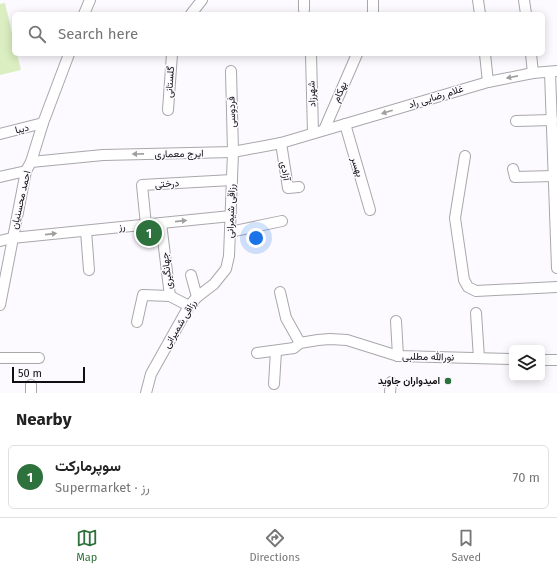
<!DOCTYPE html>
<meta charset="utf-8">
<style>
:root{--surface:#fff;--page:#f6f6f6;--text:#222;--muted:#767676;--line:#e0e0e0;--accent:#2d713c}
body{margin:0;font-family:"Fira Sans",Vazirmatn,sans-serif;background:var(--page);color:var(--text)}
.controls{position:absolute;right:12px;bottom:12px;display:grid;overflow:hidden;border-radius:6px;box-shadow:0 2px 10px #0003}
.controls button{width:36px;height:36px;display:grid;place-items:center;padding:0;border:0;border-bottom:1px solid var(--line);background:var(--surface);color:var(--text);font:20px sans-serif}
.scale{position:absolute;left:12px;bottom:10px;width:73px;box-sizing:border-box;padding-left:4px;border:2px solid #0f0e10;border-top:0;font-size:11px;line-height:14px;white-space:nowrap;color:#0f0e10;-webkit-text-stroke:3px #fcf9ff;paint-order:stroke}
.you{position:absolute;left:256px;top:238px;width:14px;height:14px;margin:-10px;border:3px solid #fff;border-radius:50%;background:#1a73e8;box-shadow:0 0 0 6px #1a73e833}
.badge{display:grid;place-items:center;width:26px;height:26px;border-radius:50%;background:var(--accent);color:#fff;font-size:13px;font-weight:700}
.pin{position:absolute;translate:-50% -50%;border:2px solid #fff;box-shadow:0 1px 4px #0006}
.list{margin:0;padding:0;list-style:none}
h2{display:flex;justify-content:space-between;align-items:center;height:52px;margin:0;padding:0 16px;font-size:17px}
h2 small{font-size:13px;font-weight:400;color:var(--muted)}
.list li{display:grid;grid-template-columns:26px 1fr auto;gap:12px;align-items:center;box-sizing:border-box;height:64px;margin:0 8px 8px;padding:0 8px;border:1px solid var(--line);border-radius:6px}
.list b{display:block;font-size:15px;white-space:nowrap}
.list p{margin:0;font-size:13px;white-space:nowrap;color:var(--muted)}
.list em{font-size:13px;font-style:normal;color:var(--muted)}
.icon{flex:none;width:22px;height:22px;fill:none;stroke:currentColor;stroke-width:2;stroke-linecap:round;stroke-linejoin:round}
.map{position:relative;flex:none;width:557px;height:393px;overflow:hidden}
.search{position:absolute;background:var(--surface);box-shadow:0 2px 10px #0003;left:12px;right:12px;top:12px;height:44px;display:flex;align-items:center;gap:10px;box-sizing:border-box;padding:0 14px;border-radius:6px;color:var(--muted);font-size:15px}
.sheet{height:124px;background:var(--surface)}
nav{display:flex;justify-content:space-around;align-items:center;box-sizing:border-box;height:56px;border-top:1px solid var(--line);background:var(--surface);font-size:11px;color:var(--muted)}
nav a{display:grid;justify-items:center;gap:2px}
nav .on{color:var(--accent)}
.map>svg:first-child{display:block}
</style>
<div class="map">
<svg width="557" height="393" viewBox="0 0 557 393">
<rect width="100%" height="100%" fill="#fcf9ff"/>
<path fill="#daeec1" d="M5,3L14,42V54H17L21,70L0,75V4Z"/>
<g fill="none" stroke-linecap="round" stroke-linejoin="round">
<defs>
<g id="minor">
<path d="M304,0V10"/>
<path d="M478,0L480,14"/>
<path d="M524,0L526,14"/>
<path d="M84,14L90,0"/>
<path d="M191,14L202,0"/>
<path d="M373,14V0"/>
<path d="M311,54L313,133"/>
<path d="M485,54L488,82"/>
<path d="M531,54L533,73"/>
<path d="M550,72L557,268"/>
<path d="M168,110L172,54"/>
<path d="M516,121L552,120"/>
<path d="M345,124L370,210"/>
<path d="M324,130L357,54"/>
<path d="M0,134L43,123"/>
<path d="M281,143L288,188L299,187"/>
<path d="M465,156L455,218L464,280L468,287L476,291L557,287"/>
<path d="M31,162L103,155L233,152L281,143L488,82L533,73L557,71"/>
<path d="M513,169L515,177L554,176"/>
<path d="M0,177L26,171"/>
<path d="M161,223L170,296"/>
<path d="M146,225L142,185L232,180"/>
<path d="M86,231L89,270"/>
<path d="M230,232L282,221"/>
<path d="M0,241L12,238L231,216"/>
<path d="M191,275L197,297"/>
<path d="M280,292L286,318L300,343"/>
<path d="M0,305L26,171L31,162L43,123L69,54"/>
<path d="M476,313L479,358"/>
<path d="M396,321L398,356"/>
<path d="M137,322L143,295L170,296L189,306"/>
<path d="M257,353L294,348L300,343L318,340L330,339L347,340L398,356L512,359"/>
<path d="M0,358H39"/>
<path d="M542,360H557"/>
<path d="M274,384L276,351"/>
<path d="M31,393V385"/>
<path d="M146,393L151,374L189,306L197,297L214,284L226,269L229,256L233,152L231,71"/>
<path d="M390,393L391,382"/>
</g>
</defs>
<use href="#minor" stroke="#a9a7ac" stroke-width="12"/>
<use href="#minor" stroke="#fff" stroke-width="10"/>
</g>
<defs><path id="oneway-solid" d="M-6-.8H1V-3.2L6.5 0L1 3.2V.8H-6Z"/></defs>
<g fill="#9f9f9f">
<use href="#oneway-solid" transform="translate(512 77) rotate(169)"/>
<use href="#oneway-solid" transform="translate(387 112) rotate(163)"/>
<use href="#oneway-solid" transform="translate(138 154) rotate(179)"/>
<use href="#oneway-solid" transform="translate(181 221) rotate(-6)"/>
<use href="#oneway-solid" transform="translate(51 234) rotate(-6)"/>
</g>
<circle fill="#2d713c" stroke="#fcf9ff" stroke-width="1.5" cx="448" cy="381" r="4"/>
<g text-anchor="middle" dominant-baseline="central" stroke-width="3" stroke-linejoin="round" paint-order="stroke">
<g font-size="10" fill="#0f0e10" stroke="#fcf9ff">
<text transform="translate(170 82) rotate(-86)">گلستانی</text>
<text transform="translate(340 92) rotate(-67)">بهکام</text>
<text transform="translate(312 94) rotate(-92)">شهرزاد</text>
<text transform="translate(436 97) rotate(-17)">غلام رضایی راد</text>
<text transform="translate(232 112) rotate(-92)">فردوسی</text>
<text transform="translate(22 129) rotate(-14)">دیبا</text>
<text transform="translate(179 154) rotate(-1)">ایرج معماری</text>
<text transform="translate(357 167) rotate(73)">بهسر</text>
<text transform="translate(285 171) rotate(81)">آزادی</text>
<text transform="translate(167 184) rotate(-3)">درختی</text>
<text transform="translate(21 200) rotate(-77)">احمد محسنیان</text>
<text transform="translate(231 211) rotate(-88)">رزاقی شیمرانی</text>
<text transform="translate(122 227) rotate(-6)">رز</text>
<text transform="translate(167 271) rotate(-97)">جهانگیری</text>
<text transform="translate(180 324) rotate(-59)">رزاقی شمیرانی</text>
<text transform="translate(428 357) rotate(1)">نورالله مطلبی</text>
</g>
<g font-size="10" font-weight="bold" fill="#0f0e10" stroke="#fcf9ff" text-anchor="end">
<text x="440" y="381">امیدواران جاوید</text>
</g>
</g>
</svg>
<div class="controls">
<button><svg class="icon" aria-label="layers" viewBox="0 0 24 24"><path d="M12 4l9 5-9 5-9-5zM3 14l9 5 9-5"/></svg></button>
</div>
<div class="scale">50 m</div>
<div class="you"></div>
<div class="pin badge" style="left:149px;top:233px">1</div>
<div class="search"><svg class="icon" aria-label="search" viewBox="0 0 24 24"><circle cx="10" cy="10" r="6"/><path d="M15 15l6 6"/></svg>Search here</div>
</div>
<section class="sheet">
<h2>Nearby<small></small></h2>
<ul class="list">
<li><span class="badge">1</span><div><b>سوپرمارکت</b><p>Supermarket · رز</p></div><em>70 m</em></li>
</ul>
</section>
<nav>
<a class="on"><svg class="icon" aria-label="map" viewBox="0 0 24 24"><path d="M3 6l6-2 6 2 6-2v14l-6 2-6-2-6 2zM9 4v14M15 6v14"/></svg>Map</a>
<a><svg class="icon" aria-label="directions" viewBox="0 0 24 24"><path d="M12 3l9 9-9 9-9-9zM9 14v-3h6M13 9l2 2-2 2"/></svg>Directions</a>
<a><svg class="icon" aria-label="saved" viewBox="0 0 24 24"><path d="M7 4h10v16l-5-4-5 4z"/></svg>Saved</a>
</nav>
